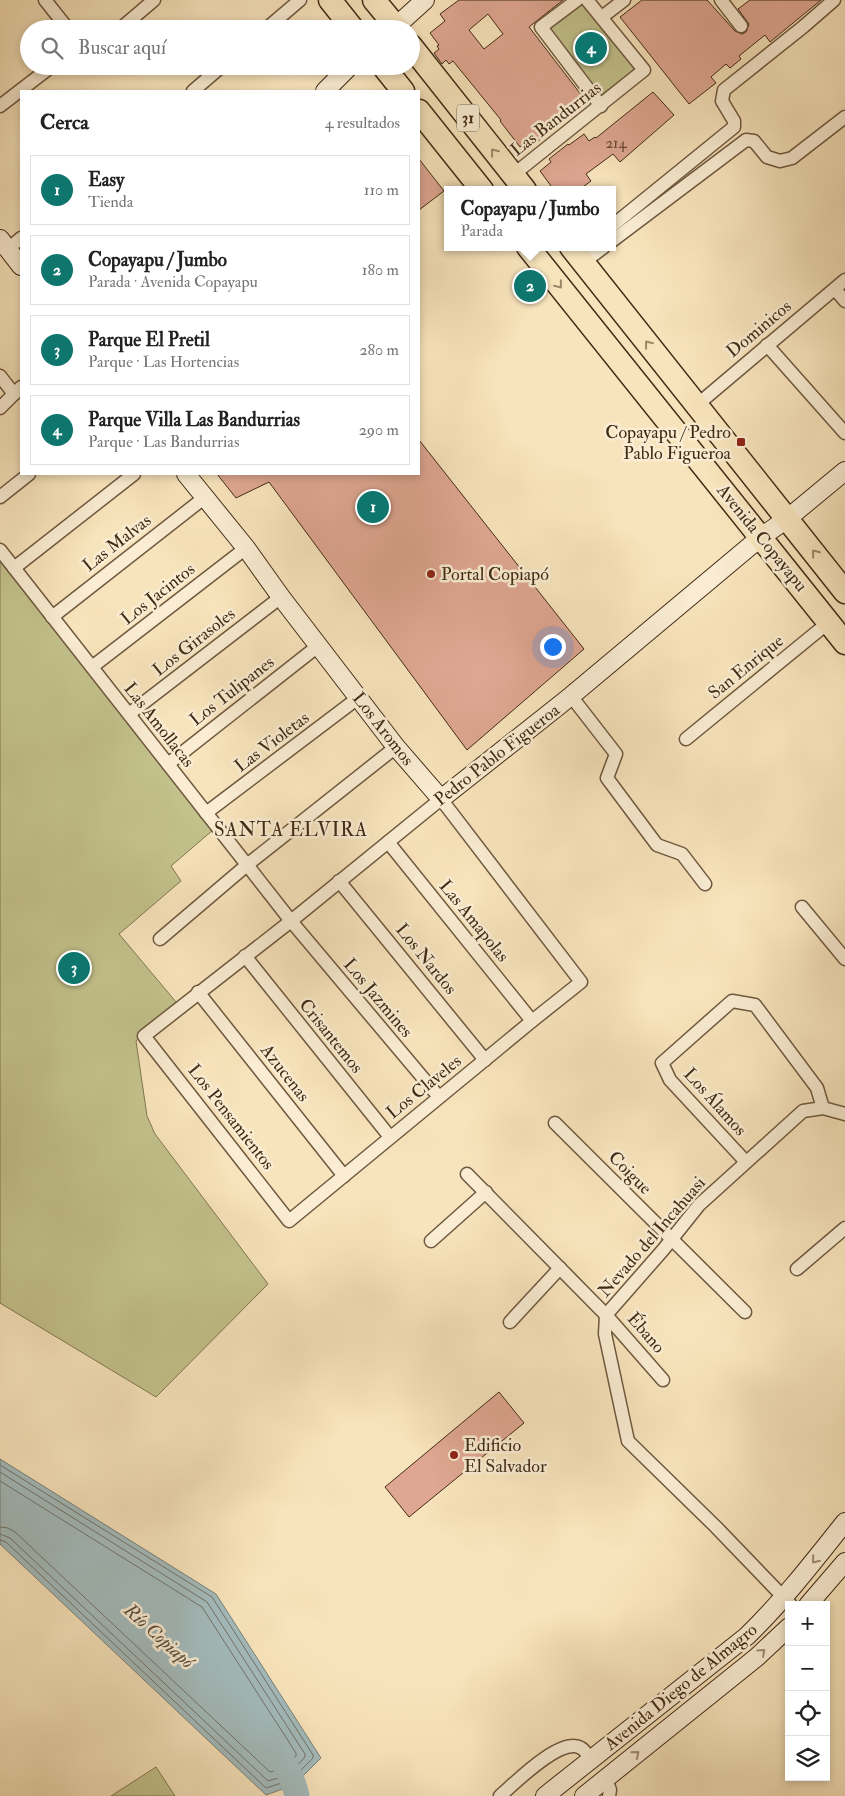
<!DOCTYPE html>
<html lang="es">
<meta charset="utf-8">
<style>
:root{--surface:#fff;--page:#f2f2f2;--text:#222;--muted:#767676;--line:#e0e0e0;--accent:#0f766e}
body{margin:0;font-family:"IM FELL Double Pica",serif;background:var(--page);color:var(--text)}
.controls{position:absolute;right:15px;bottom:15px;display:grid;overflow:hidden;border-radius:0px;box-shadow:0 2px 8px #0003}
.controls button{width:45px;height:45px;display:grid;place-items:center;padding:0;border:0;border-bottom:1px solid var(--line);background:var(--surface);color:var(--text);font:25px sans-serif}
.you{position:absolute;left:552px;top:646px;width:18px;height:18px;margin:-12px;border:4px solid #fff;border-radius:50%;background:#1a73e8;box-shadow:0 0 0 8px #1a73e833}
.badge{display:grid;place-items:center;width:32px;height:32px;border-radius:50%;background:var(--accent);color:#fff;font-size:16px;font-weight:700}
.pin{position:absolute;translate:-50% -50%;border:2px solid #fff;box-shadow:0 1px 5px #0006}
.popup{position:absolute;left:444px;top:186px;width:172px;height:65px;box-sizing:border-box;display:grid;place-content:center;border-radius:0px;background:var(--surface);filter:drop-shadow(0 1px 4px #0005);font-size:16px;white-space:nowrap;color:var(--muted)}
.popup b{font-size:19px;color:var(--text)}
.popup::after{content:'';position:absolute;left:50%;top:100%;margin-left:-10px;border:10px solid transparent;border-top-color:var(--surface)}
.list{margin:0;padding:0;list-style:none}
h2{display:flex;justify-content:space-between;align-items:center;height:65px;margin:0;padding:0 20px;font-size:21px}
h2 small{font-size:16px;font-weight:400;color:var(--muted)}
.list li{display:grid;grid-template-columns:32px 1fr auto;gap:15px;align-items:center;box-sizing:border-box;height:70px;margin:0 10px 10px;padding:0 10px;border:1px solid var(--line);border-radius:0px}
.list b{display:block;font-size:19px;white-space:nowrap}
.list p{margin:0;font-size:16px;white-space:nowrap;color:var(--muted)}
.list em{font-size:16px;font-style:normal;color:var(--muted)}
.icon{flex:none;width:28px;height:28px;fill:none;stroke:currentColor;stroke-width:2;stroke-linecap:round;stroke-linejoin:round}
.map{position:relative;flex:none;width:845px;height:1796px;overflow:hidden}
.search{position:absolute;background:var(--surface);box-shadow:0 2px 8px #0003;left:20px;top:20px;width:400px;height:55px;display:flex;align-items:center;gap:12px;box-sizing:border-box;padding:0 18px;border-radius:28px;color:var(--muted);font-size:19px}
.panel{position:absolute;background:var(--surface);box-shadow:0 2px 8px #0003;left:20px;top:90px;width:400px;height:385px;border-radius:0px}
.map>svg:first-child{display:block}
</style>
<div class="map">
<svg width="845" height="1796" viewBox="0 0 845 1796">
<rect width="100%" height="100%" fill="#f8e4bc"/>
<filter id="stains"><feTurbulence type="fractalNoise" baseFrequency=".004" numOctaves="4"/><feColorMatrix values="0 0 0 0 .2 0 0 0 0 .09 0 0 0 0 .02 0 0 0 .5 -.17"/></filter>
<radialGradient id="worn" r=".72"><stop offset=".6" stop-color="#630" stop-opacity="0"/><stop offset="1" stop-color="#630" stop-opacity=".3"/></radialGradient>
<g fill="#c3c28c" stroke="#827650">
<path d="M581,1L636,68L601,95L548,28Z"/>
<path d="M0,561L213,830L171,866L181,881L119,934L176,1002L136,1041L147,1116L155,1134L268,1284L156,1397L0,1303Z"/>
<path d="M156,1767L175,1796H111Z"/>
</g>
<path fill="#a3bbbc" stroke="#7c8179" d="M0,1459L216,1594L321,1758L294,1785L266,1795L0,1544Z"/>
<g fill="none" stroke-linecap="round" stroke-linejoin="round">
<g stroke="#727268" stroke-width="1">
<path d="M0,1465L212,1597L313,1755V1758L291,1780L266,1788L6,1542L0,1540"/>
<path d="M0,1472L207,1602L305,1754V1757L288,1775L268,1781L10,1538L0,1534"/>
<path d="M0,1481L202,1607L296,1753V1756L284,1768L270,1772L15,1532L8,1528L0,1527"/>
</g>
<path stroke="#a3bbbc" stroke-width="25" d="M278,1756C287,1767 294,1782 297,1796"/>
</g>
<g fill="#dfa792" stroke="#412a15" fill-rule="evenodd">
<path d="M459,0H563L529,27L586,101L559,124L558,123L536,143L533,140L530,142L528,140L520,147L500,121L501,120L453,61L449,64L446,60L442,64L434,53L439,49L437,46L439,45L430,33L445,21L440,14ZM488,14L503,34L484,49L469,30Z"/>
<path d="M642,0H707L735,31L742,34L746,32L749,24L738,9L750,0H821L770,42L765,35L739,56L741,59L730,68L726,64L711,77L716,83L689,104L620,17Z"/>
<path d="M653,92L674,115L620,162L613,154L586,174L591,181L579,190H554L540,171L551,162L549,159L568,144L569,145L584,134L589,141L595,137L596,138Z"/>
<path d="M419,159L444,191L419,210Z"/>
<path d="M419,440L584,649L467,750L269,482L236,498L217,474H419Z"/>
<path d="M499,1392L524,1423L409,1517L385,1487Z"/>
</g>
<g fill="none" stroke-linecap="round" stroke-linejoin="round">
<defs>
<g id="street">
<path d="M45,0L68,29"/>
<path d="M577,0L541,27L601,106"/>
<path d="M721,0L741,26"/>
<path d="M602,17L624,0"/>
<path d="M120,29L154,0"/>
<path d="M266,29L300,0"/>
<path d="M193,91L222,66"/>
<path d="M0,106L52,66"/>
<path d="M513,175L644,70L587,0"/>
<path d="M612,226L734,127V121L722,101L724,90L803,27L834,0"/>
<path d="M612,241L746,140L754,141L767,157L780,161L792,158L845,117"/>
<path d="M8,249L21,238"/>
<path d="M584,262L604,247"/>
<path d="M835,289L845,301"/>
<path d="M767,345L845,433"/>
<path d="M0,376L14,394"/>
<path d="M697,405L845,280"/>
<path d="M0,408L21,387"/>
<path d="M0,497L29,474"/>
<path d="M0,550L291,921L439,1097"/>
<path d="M14,568L134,474"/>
<path d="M52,617L204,498"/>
<path d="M92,667L246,548"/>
<path d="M571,696L616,754L607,778L657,845L682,854L705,884"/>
<path d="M129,714L281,597"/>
<path d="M686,739L829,622"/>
<path d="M168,764L318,646"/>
<path d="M441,799L581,982L532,1021L289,1221L144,1036L291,921Z"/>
<path d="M206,813L358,698"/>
<path d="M388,842L532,1021"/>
<path d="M339,881L485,1060"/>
<path d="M802,907L845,959"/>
<path d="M160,939L247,865L396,747"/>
<path d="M245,956L390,1137"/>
<path d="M198,992L344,1176"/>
<path d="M555,1123L745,1312"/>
<path d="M746,1162L670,1080L662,1063L732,1001L755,1005L817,1088L823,1108"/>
<path d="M467,1174L606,1315L663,1380"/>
<path d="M431,1241L486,1192"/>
<path d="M797,1269L845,1228"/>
<path d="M510,1322L560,1268"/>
<path d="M791,1605L716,1527L628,1441L605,1334L606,1315L663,1250L699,1205L803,1111L823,1108L845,1114"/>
<path d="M606,1778L610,1790L609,1796"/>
<path d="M500,1796C515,1783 561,1736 581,1748C585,1750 588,1756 591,1760"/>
</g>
<g id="secondary">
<path d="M393,29L425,0"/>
<path d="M325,91L350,66"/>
<path d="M0,239L21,266"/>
<path d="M186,474L246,548L281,597L396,747L441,799L571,696L761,537L787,519L845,471"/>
<path d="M808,1605L845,1562"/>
<path d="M545,1796L747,1636C783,1601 814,1561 845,1522"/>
<path d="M584,1796L757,1657L789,1627"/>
</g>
<g id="highway">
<path d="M330,0L353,29"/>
<path d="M374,0L398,29"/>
<path d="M411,46L525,190"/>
<path d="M383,66L403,91"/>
<path d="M419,111L482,190"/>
<path d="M528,247L845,643"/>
<path d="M571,247L845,592"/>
</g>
</defs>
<use href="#street" stroke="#6f583f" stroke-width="15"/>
<use href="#secondary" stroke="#412a15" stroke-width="20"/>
<use href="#highway" stroke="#412a15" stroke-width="25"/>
<use href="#street" stroke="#faedd3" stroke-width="12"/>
<use href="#secondary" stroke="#faedd3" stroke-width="18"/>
<use href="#highway" stroke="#f8e4bc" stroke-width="22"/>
</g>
<defs><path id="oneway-chevron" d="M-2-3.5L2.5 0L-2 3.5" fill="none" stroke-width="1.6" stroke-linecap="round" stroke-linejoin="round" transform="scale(1.25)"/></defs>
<g stroke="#9c8768">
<use href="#oneway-chevron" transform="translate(494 152) rotate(-128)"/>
<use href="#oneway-chevron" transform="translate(559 285) rotate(51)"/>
<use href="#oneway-chevron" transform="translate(648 344) rotate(-128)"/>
<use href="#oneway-chevron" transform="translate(815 553) rotate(-129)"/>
</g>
<g stroke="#9e8c74">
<use href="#oneway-chevron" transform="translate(815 1560) rotate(129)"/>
<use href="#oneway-chevron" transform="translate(762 1652) rotate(-42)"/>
<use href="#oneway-chevron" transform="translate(636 1754) rotate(-39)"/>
</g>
<g fill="#8f2418" stroke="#faedd3" stroke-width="2">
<rect x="736" y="437" width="10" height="10" rx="2.5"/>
<circle cx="431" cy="574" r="5"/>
<circle cx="454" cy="1455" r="5"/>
</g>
<g text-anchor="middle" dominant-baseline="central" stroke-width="5" stroke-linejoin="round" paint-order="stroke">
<g font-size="15" fill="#684934">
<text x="616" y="143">214</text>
</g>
<rect fill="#faedd3" stroke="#78644e" stroke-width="1" x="457" y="104.5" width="22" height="27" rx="4"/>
<g font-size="16" font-weight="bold" fill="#412a15">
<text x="468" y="118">31</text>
</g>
<g font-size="18" fill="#412a15" stroke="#faedd3">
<text transform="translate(556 119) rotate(-38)">Las Bandurrias</text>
<text transform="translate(759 329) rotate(-40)">Dominicos</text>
<text transform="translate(762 538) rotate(51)">Avenida Copayapu</text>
<text transform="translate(117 543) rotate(-38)">Las Malvas</text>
<text transform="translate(158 594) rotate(-38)">Los Jacintos</text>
<text transform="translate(194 642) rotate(-38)">Los Girasoles</text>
<text transform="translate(746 667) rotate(-39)">San Enrique</text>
<text transform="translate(232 691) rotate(-38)">Los Tulipanes</text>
<text transform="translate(159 725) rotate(52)">Las Amollacas</text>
<text transform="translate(383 729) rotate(52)">Los Aromos</text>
<text transform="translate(272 742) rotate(-37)">Las Violetas</text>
<text transform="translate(497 755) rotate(-38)">Pedro Pablo Figueroa</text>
<text transform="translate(474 921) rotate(51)">Las Amapolas</text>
<text transform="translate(426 959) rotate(51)">Los Nardos</text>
<text transform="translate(378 998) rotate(50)">Los Jazmines</text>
<text transform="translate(331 1036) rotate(51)">Crisantemos</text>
<text transform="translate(285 1073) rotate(52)">Azucenas</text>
<text transform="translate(424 1087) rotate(-39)">Los Claveles</text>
<text transform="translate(715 1102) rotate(48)">Los Álamos</text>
<text transform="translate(231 1117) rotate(52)">Los Pensamientos</text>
<text transform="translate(630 1173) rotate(45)">Coigue</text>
<text transform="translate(652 1237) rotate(-49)">Nevado del Incahuasi</text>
<text transform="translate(646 1333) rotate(49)">Ébano</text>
<text transform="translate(681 1687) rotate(-39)">Avenida Diego de Almagro</text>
</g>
<g font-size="18" fill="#412a15" stroke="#faedd3" text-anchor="start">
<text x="731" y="432" text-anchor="end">Copayapu / Pedro<tspan x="731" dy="21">Pablo Figueroa</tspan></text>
<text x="441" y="574">Portal Copiapó</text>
<text x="464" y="1445">Edificio<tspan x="464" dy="21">El Salvador</tspan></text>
</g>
<g font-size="19" letter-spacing="1" fill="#412a15" stroke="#faedd3">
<text x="291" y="830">SANTA ELVIRA</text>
</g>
<g font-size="19" font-style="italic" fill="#5a4e3f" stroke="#faedd3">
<text transform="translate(159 1636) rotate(42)">Río Copiapó</text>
</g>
</g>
<rect width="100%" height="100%" filter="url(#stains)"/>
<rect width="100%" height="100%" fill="url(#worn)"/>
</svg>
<div class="controls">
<button>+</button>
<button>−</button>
<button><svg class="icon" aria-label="locate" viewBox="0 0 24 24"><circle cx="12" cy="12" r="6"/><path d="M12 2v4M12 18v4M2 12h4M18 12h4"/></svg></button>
<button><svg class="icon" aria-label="layers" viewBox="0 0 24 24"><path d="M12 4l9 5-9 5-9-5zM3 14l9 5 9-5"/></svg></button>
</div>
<div class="you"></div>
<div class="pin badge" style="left:373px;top:507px">1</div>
<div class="pin badge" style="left:530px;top:286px">2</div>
<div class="popup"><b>Copayapu / Jumbo</b>Parada</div>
<div class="pin badge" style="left:74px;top:968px">3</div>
<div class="pin badge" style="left:591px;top:48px">4</div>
<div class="search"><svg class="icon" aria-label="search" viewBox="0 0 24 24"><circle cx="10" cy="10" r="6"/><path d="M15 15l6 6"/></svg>Buscar aquí</div>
<section class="panel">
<h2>Cerca<small>4 resultados</small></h2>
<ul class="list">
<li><span class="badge">1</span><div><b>Easy</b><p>Tienda</p></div><em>110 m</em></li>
<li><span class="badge">2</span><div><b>Copayapu / Jumbo</b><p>Parada · Avenida Copayapu</p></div><em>180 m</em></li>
<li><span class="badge">3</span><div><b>Parque El Pretil</b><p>Parque · Las Hortencias</p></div><em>280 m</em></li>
<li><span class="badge">4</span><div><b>Parque Villa Las Bandurrias</b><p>Parque · Las Bandurrias</p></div><em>290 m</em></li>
</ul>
</section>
</div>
